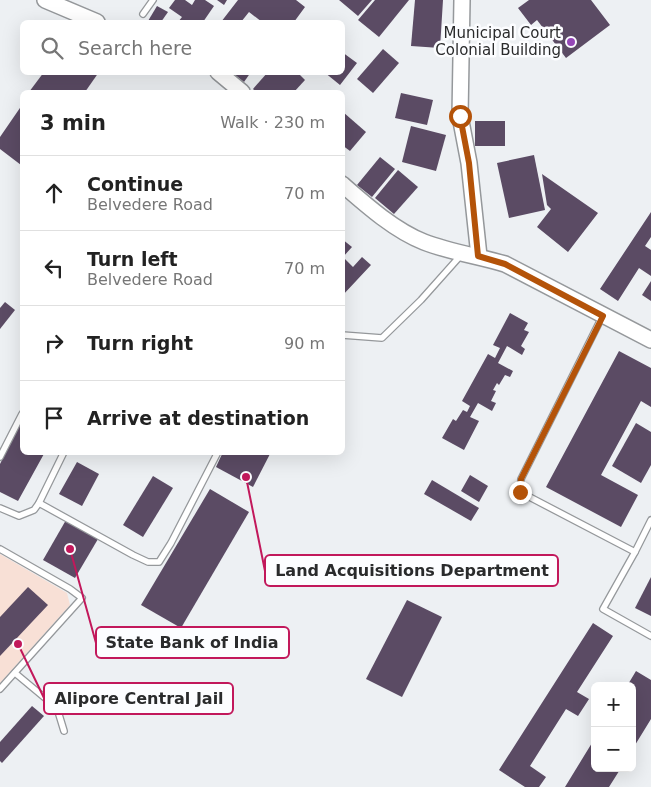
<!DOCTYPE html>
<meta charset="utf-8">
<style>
:root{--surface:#fff;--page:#f2f2f2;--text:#222;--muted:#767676;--line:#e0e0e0}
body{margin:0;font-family:"DejaVu Sans",sans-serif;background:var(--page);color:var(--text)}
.controls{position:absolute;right:15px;bottom:15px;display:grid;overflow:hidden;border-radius:8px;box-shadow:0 5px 20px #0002}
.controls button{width:45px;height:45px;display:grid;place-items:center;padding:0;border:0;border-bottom:1px solid var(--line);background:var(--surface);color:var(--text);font:25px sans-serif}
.stop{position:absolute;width:15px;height:15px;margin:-11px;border:4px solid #b45309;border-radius:50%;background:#fff}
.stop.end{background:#b45309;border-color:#fff;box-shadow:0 1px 5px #0008}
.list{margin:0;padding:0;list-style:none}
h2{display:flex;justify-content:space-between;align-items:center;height:65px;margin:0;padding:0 20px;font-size:21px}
h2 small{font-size:16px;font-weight:400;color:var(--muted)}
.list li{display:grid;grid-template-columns:32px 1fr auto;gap:15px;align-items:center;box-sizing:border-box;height:75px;padding:0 20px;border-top:1px solid var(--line)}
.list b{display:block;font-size:19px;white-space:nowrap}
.list p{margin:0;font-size:16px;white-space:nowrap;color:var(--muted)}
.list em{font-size:16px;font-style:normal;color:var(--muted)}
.icon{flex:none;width:28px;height:28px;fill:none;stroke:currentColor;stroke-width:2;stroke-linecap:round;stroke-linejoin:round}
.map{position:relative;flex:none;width:651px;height:787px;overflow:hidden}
.search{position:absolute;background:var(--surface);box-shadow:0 5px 20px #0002;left:20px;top:20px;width:325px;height:55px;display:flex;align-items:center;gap:12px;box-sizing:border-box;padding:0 18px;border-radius:8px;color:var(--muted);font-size:19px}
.panel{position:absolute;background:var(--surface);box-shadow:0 5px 20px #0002;left:20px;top:90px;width:325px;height:365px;border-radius:8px}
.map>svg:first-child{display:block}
</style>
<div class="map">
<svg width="651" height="787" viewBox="0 0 651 787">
<rect width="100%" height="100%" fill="#edf0f3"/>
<path fill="#f8e0d6" d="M0,554L67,593L70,605L0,683Z"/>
<g fill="#5b4b64">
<path d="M175,0H185L192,5L195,0H205L214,6L203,22H178L182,17L169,8Z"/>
<path d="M217,0H227L224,5Z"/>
<path d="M238,0H296L305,7L294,22H262L249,12L241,22H221Z"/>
<path d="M339,0H372L358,16Z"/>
<path d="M375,0H409L379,37L358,20Z"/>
<path d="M415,0H443L440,48L411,46Z"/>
<path d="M529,0H591L610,25L566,58L537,20L531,25L518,8Z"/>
<path d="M157,6L168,12L161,22H149L148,21Z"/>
<path d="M383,49L399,63L373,93L357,79Z"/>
<path d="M342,52L357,63L340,85L324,72H342Z"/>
<path d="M44,72H99L85,92H29Z"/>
<path d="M231,72H251L244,82Z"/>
<path d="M268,72H297L305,80L294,92H256L253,89Z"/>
<path d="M401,93L433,100L427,125L395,118Z"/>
<path d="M22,105V163L21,165L0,149V137Z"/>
<path d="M343,112L366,132L350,151L342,145Z"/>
<rect x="475" y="121" width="30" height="25"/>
<path d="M411,126L446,135L436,171L402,162Z"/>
<path d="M534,155L545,210L509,218L497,163Z"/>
<path d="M380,157L395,169L372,197L357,185Z"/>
<path d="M398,170L418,187L394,214L375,198Z"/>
<path d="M542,174L598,213L568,252L537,227L551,209L547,205Z"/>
<path d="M651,212V237L645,246L651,250V276L639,268L618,301L600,289Z"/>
<path d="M342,239L352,247L343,257L353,267L362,257L371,265L342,296Z"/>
<path d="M651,281V301L642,295Z"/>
<path d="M5,302L15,310L0,329V308Z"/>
<path d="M510,313L528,323L524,330L529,332L521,346L525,349L522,355L507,346L498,363L513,371L510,377L505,375L499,385L497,383L493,390L496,391L491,401L496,403L492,411L478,403L470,417L479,421L464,450L442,438L453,419L456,421L463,410L467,412L470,406L462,401L488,354L495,358L500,348L493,345Z"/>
<path d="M619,351L651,368V407L641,401L601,475L638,495L621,527L546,487Z"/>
<path d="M22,420V452H45L18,501L0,492V464Z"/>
<path d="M636,423L651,432V465L641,483L612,466Z"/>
<path d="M223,452H271L253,487L216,467Z"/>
<path d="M77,462L99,474L82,506L59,494Z"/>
<path d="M470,475L488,486L479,502L461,491Z"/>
<path d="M153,476L173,488L143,537L123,525Z"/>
<path d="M432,480L479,508L471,521L424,494Z"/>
<path d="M210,489L249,512L181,628L141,605Z"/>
<path d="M66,520L98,539L75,578L43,560Z"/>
<path d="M651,577V616L635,608Z"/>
<path d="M28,587L48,605L0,656V617Z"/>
<path d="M407,600L442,617L402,697L366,679Z"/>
<path d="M593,623L613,636L577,692L589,699L578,716L566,709L530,766L546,777L539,787H525L499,770Z"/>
<path d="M636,671L651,680V719L632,750V686H627Z"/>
<path d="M32,706L44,716L2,763L0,761V742Z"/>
<path d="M595,738V768H621L609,787H565Z"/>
</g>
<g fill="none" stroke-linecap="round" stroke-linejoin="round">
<defs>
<g id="lane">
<path d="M143,14L153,0"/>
<path d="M603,315L521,479L520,492L635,552L603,609L651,636"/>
<path d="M342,335L382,338L421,300L462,254"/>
<path d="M0,457L22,414"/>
<path d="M39,503L133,555L148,562H159L171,543L218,452"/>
<path d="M0,508L19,516L34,510L39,503L64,452"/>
<path d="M0,549L70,589L82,598L0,689"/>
<path d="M635,552L651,520"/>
<path d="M15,673L57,708L64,731"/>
</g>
<g id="secondary">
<path d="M45,0L97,22"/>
<path d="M462,0L460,116L469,163L479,256"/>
<path d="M218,72L242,92"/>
<path d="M342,184C366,205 394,230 424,242C450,252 478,256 505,264L651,340"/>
</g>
</defs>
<use href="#lane" stroke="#95989b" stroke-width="8"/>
<use href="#secondary" stroke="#95989b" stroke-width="18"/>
<use href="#lane" stroke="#fff" stroke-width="5.5"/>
<use href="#secondary" stroke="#fff" stroke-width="15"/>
</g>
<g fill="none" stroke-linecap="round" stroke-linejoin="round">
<path stroke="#b45309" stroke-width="6" d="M460,116L469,163L478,256L505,264L603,316L521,479L520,492"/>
</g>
<circle fill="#9547b7" stroke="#fcfdff" stroke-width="2" cx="571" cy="42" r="5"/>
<g text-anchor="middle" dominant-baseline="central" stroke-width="5" stroke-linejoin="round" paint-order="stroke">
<g font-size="15" fill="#2a2b2c" stroke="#fcfdff" text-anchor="end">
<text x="561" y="33">Municipal Court<tspan x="561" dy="17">Colonial Building</tspan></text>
</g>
</g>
<path fill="none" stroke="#c2185b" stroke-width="2" d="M246 477L265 571M70 549L96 643M18 644L44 698"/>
<g fill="#c2185b" stroke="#fcfdff" stroke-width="2">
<circle cx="246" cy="477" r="5"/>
<circle cx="70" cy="549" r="5"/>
<circle cx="18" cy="644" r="5"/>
</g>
<g fill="#fcfdff" stroke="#c2185b" stroke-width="2">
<rect x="265" y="555" width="293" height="31" rx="5"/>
<rect x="96" y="627" width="193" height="31" rx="5"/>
<rect x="44" y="683" width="189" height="31" rx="5"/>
</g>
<g font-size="16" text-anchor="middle" font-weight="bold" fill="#2a2b2c">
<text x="412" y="576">Land Acquisitions Department</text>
<text x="192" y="648">State Bank of India</text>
<text x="139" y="704">Alipore Central Jail</text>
</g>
</svg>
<div class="controls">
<button>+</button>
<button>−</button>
</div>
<div class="stop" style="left:460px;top:116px"></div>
<div class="stop end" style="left:520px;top:492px"></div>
<div class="search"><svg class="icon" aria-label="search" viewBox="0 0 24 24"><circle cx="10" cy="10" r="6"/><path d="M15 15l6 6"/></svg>Search here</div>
<section class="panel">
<h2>3 min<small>Walk · 230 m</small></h2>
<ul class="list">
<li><svg class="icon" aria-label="ahead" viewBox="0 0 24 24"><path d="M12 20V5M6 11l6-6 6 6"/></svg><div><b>Continue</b><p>Belvedere Road</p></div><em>70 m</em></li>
<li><svg class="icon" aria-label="left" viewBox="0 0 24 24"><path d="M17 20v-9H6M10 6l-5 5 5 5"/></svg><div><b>Turn left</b><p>Belvedere Road</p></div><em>70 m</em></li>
<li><svg class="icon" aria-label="right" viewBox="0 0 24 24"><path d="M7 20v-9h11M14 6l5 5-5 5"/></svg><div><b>Turn right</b></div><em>90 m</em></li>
<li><svg class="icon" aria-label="arrive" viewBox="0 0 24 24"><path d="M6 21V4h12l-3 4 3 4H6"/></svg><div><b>Arrive at destination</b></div></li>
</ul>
</section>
</div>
